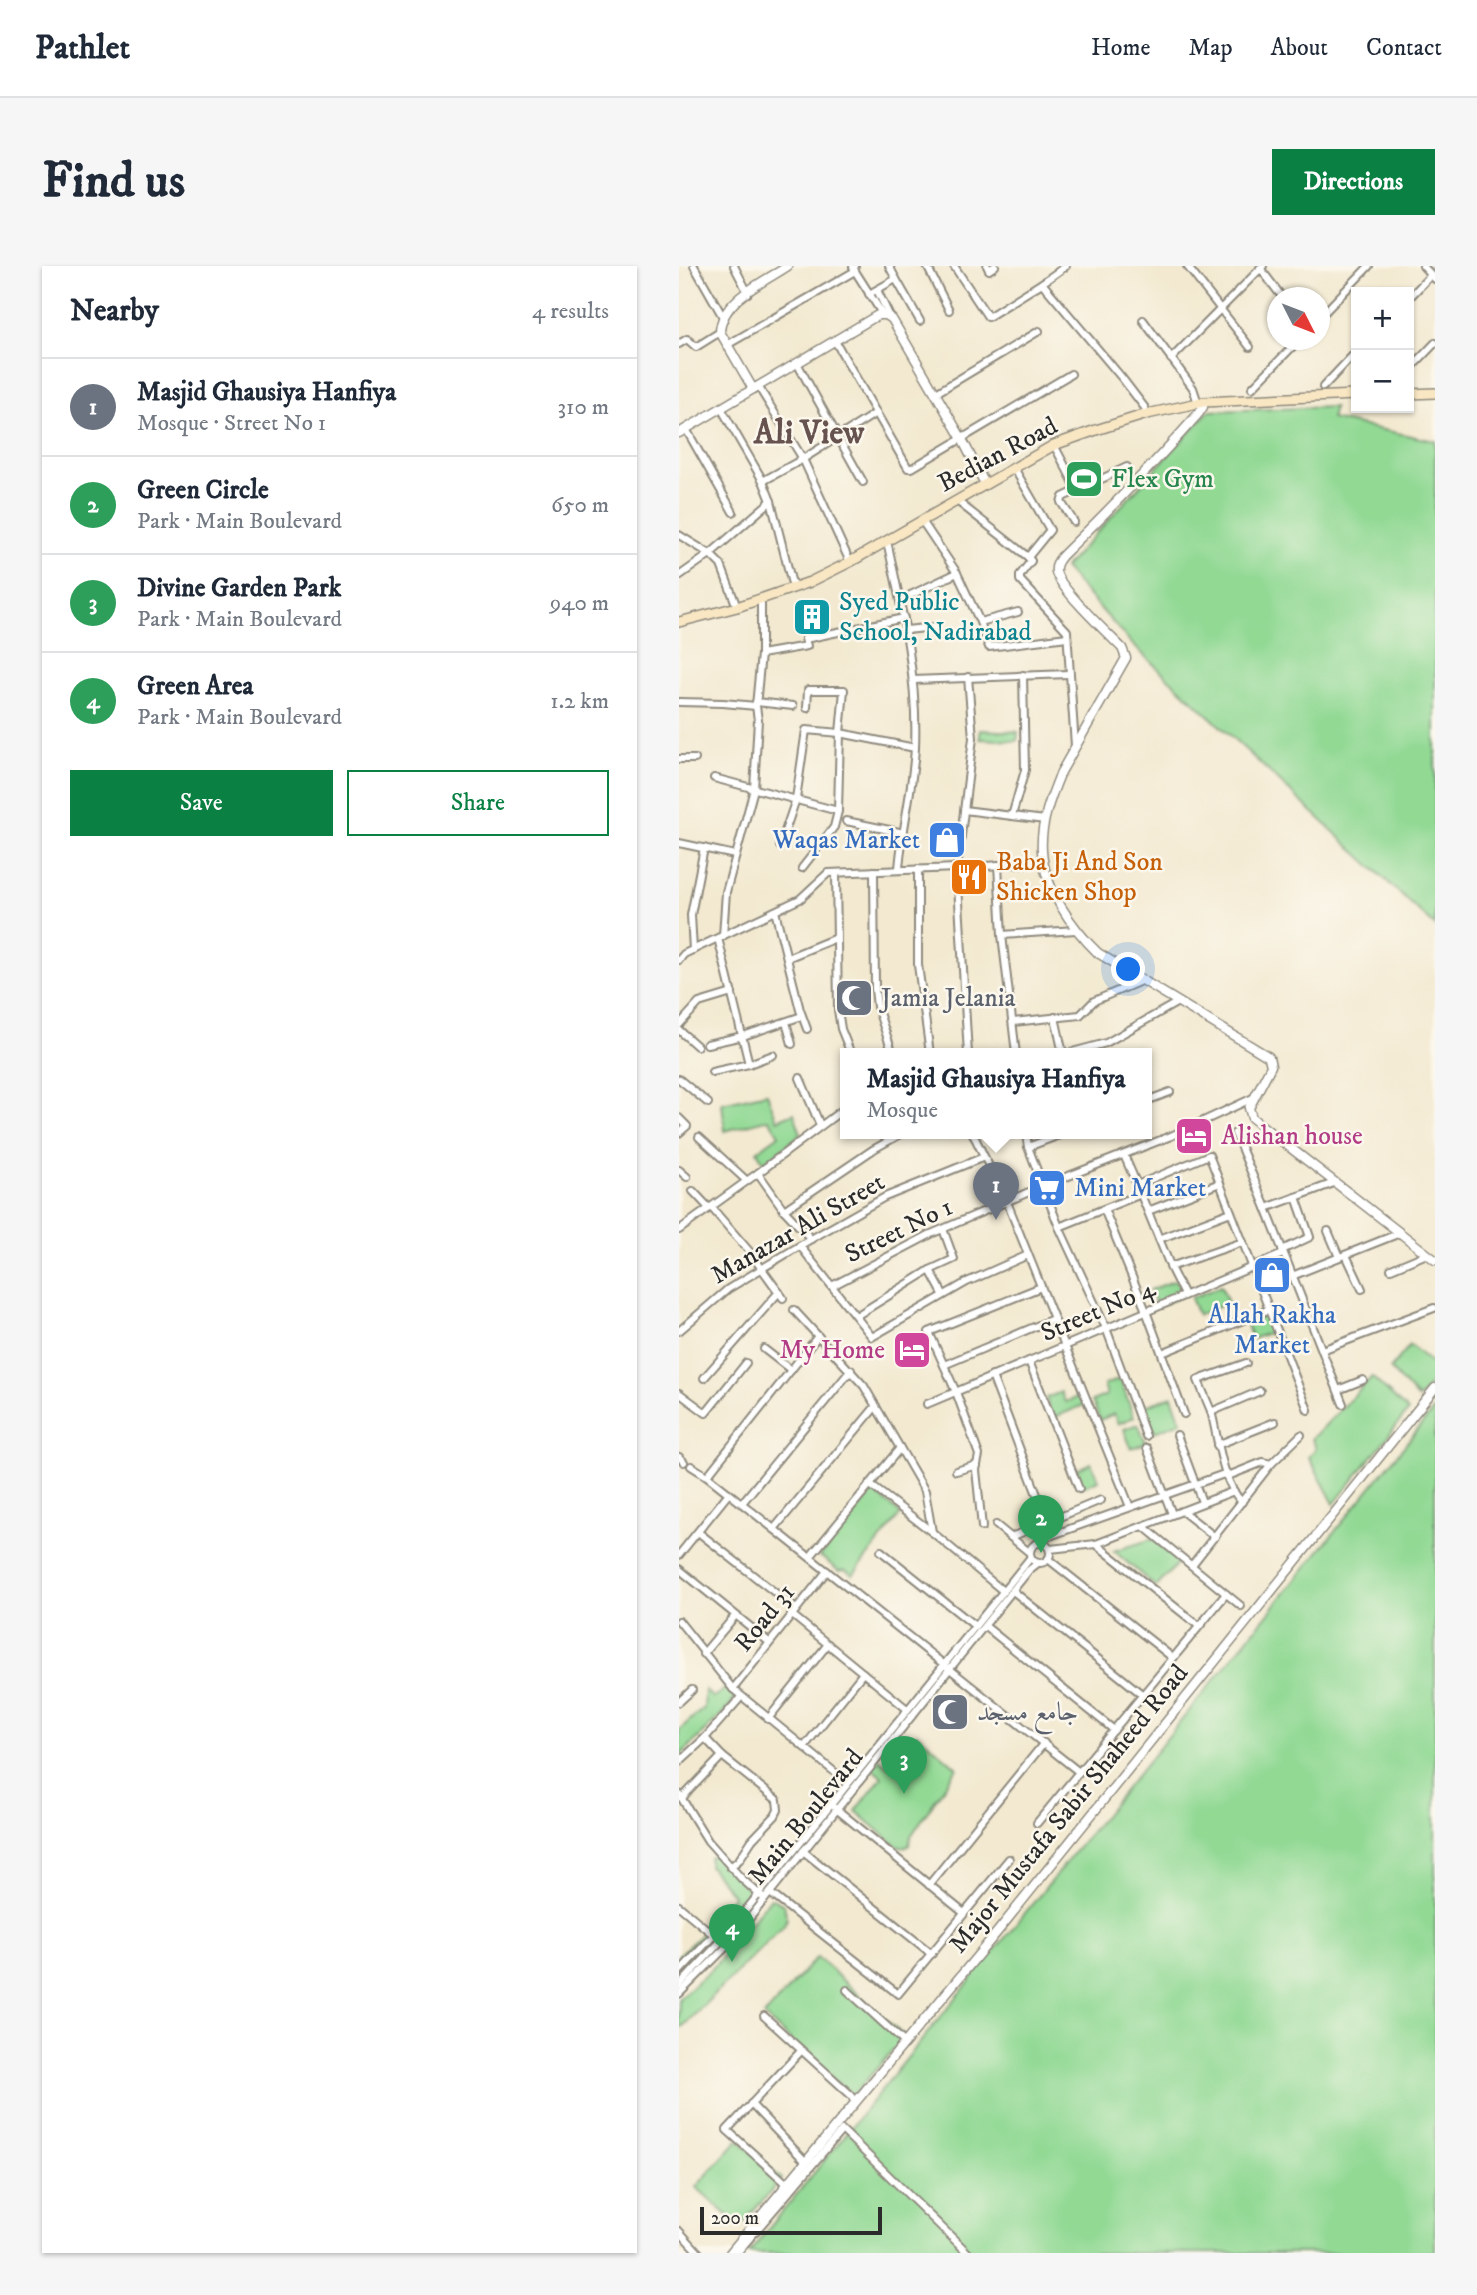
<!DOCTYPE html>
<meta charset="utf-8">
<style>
:root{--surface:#fff;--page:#f6f6f7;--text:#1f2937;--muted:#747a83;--line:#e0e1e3;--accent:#0b8043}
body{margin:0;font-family:"IM FELL DW Pica",Amiri,serif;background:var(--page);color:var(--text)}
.controls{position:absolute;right:21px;top:21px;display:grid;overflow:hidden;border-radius:0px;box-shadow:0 2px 5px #0004}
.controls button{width:63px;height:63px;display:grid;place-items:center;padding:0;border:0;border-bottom:2px solid var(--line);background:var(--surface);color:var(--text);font:35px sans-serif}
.compass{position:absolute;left:588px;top:21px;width:63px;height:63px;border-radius:50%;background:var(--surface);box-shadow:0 2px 5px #0004;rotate:132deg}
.scale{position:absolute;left:21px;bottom:18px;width:182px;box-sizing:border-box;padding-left:7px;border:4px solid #2b2b2b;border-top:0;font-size:19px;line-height:24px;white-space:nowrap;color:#2b2b2b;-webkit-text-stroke:5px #fbf7ec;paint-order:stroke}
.you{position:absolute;left:450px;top:704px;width:24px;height:24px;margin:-18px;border:5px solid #fff;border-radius:50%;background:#1a73e8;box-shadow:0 0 0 10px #1a73e833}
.badge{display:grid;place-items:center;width:46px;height:46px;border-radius:50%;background:var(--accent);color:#fff;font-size:23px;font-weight:700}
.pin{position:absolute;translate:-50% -58px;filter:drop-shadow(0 2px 4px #0008)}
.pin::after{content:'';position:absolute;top:37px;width:24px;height:21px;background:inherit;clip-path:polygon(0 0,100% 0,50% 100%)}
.popup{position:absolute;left:161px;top:782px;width:312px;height:91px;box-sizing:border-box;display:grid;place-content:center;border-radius:0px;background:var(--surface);filter:drop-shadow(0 2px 5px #0005);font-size:23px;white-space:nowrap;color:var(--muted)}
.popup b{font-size:26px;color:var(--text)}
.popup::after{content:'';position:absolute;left:50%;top:100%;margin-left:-14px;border:14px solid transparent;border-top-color:var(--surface)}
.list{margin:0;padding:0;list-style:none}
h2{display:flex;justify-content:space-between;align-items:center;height:91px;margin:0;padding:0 28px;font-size:30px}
h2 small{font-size:23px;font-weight:400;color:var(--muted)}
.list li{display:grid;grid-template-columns:46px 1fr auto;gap:21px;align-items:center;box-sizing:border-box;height:98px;padding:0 28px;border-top:2px solid var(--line)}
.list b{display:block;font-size:26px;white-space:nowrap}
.list p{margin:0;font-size:23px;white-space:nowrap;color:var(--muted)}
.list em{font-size:23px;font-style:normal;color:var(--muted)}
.actions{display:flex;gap:14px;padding:21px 28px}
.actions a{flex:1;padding:16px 0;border:2px solid var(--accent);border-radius:0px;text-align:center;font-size:24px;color:var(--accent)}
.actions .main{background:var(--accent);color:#fff}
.map{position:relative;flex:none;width:756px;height:1987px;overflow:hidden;border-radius:0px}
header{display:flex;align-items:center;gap:42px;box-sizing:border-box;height:98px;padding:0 35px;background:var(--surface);border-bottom:2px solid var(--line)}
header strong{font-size:33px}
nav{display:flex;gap:38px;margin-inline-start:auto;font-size:24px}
.intro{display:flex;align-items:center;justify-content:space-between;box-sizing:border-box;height:168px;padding:0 42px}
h1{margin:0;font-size:49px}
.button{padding:18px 32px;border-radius:0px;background:var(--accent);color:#fff;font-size:24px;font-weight:700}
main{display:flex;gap:42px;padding:0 42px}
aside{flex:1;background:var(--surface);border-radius:0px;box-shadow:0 2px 5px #0004}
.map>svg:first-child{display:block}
</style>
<header>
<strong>Pathlet</strong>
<nav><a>Home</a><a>Map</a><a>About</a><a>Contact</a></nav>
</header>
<div class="intro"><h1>Find us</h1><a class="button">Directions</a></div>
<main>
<aside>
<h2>Nearby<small>4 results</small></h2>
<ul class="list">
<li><span class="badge" style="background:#6b7280">1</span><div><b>Masjid Ghausiya Hanfiya</b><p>Mosque · Street No 1</p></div><em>310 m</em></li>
<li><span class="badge" style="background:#2e9e5b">2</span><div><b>Green Circle</b><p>Park · Main Boulevard</p></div><em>650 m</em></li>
<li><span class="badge" style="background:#2e9e5b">3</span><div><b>Divine Garden Park</b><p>Park · Main Boulevard</p></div><em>940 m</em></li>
<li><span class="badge" style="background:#2e9e5b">4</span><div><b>Green Area</b><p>Park · Main Boulevard</p></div><em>1.2 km</em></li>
</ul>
<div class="actions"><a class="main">Save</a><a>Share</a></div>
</aside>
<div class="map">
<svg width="756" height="1987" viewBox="0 0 756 1987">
<rect width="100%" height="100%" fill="#fbf7ec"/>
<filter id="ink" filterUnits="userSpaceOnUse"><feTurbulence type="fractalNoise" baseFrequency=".0143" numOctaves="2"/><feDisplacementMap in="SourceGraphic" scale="14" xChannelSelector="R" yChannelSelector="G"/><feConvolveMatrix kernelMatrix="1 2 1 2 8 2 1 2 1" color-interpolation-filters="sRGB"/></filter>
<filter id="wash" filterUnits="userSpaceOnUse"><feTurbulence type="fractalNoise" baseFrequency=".00686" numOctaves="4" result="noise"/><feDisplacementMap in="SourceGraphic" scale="28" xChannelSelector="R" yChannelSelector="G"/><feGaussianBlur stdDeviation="1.57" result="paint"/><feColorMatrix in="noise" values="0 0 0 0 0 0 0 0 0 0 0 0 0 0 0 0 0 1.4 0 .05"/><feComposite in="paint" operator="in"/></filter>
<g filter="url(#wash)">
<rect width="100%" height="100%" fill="#f3e9d0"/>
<g fill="#92d994" stroke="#5e8260" stroke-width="2">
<path d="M655,141L652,153L756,175V660L454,379L385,302L530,145Z"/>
<path d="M301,464L339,466L338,475L301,473Z"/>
<path d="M88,827L98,854L115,847L122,868L85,897L78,885L100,869L90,853L46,865L43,837Z"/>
<path d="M497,1014L505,1029L478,1041L471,1024Z"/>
<path d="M542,1020L549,1037L519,1049L512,1032Z"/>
<path d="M588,1047L595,1065L573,1073L566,1056Z"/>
<path d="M731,1079L756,1100V1113L739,1133L711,1103Z"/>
<path d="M693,1111L729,1145L655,1238L630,1191L637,1182L633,1173Z"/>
<path d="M441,1113L455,1151L439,1158L435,1148L421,1154L413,1135L428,1129L425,1119Z"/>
<path d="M382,1126L386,1136L402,1130L405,1139L374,1152L367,1132Z"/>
<path d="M493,1130L502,1156L470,1168L461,1142Z"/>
<path d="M756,1142V1987H70Z"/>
<path d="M459,1158L467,1177L452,1182L445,1163Z"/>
<path d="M412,1197L420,1214L401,1222L394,1205Z"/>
<path d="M194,1226L222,1248L174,1309L166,1304L160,1305L141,1290Z"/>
<path d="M473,1273L500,1296L477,1321L435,1285Z"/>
<path d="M47,1422L56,1431L51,1440L0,1491V1464L25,1442L26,1424L34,1432Z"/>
<path d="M238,1467L278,1502L232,1570L230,1580L219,1581L177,1545L203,1511L192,1502L200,1493L210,1501Z"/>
<path d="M35,1589L69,1622L72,1632C65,1646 13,1708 1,1711L0,1689L25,1666L54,1629L30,1600V1592Z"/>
<path d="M92,1632L105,1639L108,1653L104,1660L0,1764V1732L33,1703Z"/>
<path d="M138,1691L226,1771L173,1830L85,1750Z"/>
<path d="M59,1874L103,1913L61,1960L17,1921Z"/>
</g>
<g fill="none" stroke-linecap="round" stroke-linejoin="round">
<path stroke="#40afbc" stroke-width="2" d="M752,0L756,5"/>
</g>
</g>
<g filter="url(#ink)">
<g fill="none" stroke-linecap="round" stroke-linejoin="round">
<defs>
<g id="minor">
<path d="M15,0L44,51"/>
<path d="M55,0L69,27"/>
<path d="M176,0L174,1L176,5L204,49"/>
<path d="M248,0L270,44"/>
<path d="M275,0L309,51L363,17"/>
<path d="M308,0L310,4L316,0"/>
<path d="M387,0L363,17L443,112L466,142L468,148"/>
<path d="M508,0L571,81"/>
<path d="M744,0L756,13"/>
<path d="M581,2L600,27"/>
<path d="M217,13L241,55"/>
<path d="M198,24L211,51"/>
<path d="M190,28L217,13L210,0"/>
<path d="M730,32L752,9"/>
<path d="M640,52L690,0"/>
<path d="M464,54L514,122L519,137"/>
<path d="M156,75L229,202H233L392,108"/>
<path d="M0,78L8,73L17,81L41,66"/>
<path d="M48,79L176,5"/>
<path d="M492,93L584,0"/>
<path d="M118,97L184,216"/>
<path d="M730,104L756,77"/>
<path d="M79,120L124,193L171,296"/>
<path d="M644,121L677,86"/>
<path d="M573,122L620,74"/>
<path d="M257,127L360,65"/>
<path d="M42,142L84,215L92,235L114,322"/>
<path d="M7,163L54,246"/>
<path d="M375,179L398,223"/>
<path d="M335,202L371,264L349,291"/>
<path d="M84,215L124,193L197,147"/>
<path d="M278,235L349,291L352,295L341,309V314L388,365L396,480"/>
<path d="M243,255L278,307L301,356L310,381L388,371"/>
<path d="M395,256L382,236L384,231L448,201"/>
<path d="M0,269L31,288L42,299L58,341"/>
<path d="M208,275C223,343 239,411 236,481C234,522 223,563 220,603"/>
<path d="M0,310L31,288L92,235"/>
<path d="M221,334L278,307"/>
<path d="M301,356L339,346"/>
<path d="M227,364L257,361"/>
<path d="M82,388L128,380L126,373L225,352"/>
<path d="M234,414L390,408"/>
<path d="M0,436L44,437L77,440"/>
<path d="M77,436L114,440"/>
<path d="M0,493H16"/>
<path d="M35,512L159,545"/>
<path d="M285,544L366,554"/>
<path d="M333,550L346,504L344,409"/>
<path d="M167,555L225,567"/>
<path d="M0,577L56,589"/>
<path d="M101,580L117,533L127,464L161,467L236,482"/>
<path d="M319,599L323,669L337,788"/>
<path d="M123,602L155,561L159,545L161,467L165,424H129L128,442"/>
<path d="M239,603V699L251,788"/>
<path d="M195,605L196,723L198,741L214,788"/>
<path d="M157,607L159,744L162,763L172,788"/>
<path d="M96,645L121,744L128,763"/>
<path d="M323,669L397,664"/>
<path d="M44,670L47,626L75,523L79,454L77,440L82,388V333"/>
<path d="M14,684L12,649L25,582"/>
<path d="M108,692L157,672"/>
<path d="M0,694L5,688L121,633L149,607L278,602L294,472L289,411"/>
<path d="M376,751L384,788"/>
<path d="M107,756L113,778"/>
<path d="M334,756L401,749L415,735L462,715"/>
<path d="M0,759L20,737L53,727"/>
<path d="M0,764L18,780"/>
<path d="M28,778L64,770L123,750"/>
<path d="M289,788L278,602L364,596"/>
<path d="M386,788L427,777L499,736"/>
<path d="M70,798L94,789"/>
<path d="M33,806L70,798L39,672"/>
<path d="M121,812L141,859"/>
<path d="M0,813L29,837"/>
<path d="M467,835L491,826"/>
<path d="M0,852L8,860L0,867"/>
<path d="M556,867L587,942"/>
<path d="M294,868L328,936L451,1241"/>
<path d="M347,868L349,881L380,961L427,1062L467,1170"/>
<path d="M20,871L68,915"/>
<path d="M349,881L383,868"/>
<path d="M445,889L458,919L530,889L629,1144"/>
<path d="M0,904L8,911"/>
<path d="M79,907L166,842"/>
<path d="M655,917L587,942L664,1138"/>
<path d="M458,919L492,1002"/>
<path d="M14,925L30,942"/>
<path d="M32,941L70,985L104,1032"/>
<path d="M425,943L467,1045L505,1148"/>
<path d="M105,944L195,883L222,868"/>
<path d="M469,945L541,917"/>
<path d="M380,961L462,928"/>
<path d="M0,964L79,907L105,944L132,973"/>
<path d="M649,965L660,991"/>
<path d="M480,973L552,946"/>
<path d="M121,980L193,1071L288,1016L349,989"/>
<path d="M603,984L631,971L617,931"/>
<path d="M667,989L683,1023"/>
<path d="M712,1003L748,988"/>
<path d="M251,1004L264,1028"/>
<path d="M613,1010L721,967"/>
<path d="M153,1020L252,968L364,920L492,870L574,832"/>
<path d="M505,1029L491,1001L564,976"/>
<path d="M115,1044L185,1120L246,1225L253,1266"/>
<path d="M177,1050L251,1004L275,993L264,963"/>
<path d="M0,1065L49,1023L132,973L206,931L305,891"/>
<path d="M85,1083L112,1104"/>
<path d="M643,1084L755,1042"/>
<path d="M483,1087L591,1043"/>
<path d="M221,1091L254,1076"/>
<path d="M350,1095L400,1223"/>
<path d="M265,1099L374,1053"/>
<path d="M313,1110L360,1234L363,1237"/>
<path d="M25,1112L100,1026"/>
<path d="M659,1124L684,1114"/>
<path d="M0,1127L27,1147L67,1097"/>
<path d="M248,1138L604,988"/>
<path d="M532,1146L581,1125"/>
<path d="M498,1169L523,1236"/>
<path d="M538,1179L596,1156"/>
<path d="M468,1182L493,1248"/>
<path d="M0,1191L5,1196"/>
<path d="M12,1200L28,1210L95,1263L400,1506"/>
<path d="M277,1205L298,1199"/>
<path d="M28,1210L139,1070"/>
<path d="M549,1210L584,1196L592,1198"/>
<path d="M190,1218L253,1266L324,1325"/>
<path d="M563,1236C543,1217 539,1171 532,1145C528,1135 523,1124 519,1114L567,1097"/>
<path d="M63,1237L172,1104"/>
<path d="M503,1245L536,1271"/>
<path d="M317,1259L351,1287"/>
<path d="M464,1260L562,1340"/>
<path d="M303,1261L297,1204L300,1189L277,1126L250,1066L362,1021"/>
<path d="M95,1263L197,1140"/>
<path d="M19,1266L117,1343"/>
<path d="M332,1271L422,1234"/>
<path d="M365,1272L548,1207"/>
<circle cx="361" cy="1287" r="10"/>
<path d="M417,1278L520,1360"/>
<path d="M371,1283L417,1278L555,1225"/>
<path d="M202,1285L296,1360"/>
<path d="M0,1289L50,1227"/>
<path d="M131,1291L221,1182"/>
<path d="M369,1293L494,1392"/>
<path d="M513,1299L592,1198L622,1169"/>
<path d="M0,1303L90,1376"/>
<path d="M334,1325L464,1429"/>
<path d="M112,1348L228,1443"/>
<path d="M0,1355L54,1423L169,1517"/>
<path d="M306,1360L435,1464"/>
<path d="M24,1388L56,1350"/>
<path d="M54,1423L148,1305"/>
<path d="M0,1436L13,1424"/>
<path d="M89,1453L149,1378"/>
<path d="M26,1472L43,1490L98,1534L99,1544L96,1550L73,1574L60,1594L51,1601"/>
<path d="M125,1481L184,1407"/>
<path d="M0,1496L26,1472L62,1431"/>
<path d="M0,1528L29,1575L62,1612L82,1630"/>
<path d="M3,1532L43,1490"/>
<path d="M156,1542L285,1647"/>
<path d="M358,1557L547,1328"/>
<path d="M124,1585L253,1688"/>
<path d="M250,1619L365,1477"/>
<path d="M91,1627L219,1728L330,1593"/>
<path d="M0,1640L42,1675"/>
<path d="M0,1706L35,1669"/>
<path d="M0,1720L42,1675L352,1291"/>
<path d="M168,1724L226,1777"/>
<path d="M0,1728L49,1679L350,1304L359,1297"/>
<path d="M85,1750L173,1830L176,1837"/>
<path d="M72,1838L127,1896"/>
<path d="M108,1918L48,1864L122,1785"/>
<path d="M0,1965L20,1987"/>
<path d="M58,1987L163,1864L289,1987"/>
</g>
<g id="tertiary">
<path d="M74,123L41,66C42,34 85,16 109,0"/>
<path d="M524,136V141L520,147C476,197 430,244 383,290C379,295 376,299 377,306C381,323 429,368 443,382L447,392L382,506C372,530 361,558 363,585C365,622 393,662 419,687L590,791L592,800L570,842L573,852L756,994"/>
<path d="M0,167L199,49H207L213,53L283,173L306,218"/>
<path d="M51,1987L319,1665L756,1122"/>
</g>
<g id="secondary">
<path d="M730,128L756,127"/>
<path d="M0,356L58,341L131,316L171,296L375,179L417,164L468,148L524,136L677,129"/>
</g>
</defs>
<use href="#minor" stroke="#8f8a7e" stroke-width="10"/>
<use href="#tertiary" stroke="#8f8a7e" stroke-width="11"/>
<use href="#secondary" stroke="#8f8a7e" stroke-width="12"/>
<use href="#minor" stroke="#fff" stroke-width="6"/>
<use href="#tertiary" stroke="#fff" stroke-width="8"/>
<use href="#secondary" stroke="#f9e7c3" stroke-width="9"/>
</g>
</g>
<defs>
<symbol id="stadium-square" viewBox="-11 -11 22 22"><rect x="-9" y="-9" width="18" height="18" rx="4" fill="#2e9e5b" stroke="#fbf7ec"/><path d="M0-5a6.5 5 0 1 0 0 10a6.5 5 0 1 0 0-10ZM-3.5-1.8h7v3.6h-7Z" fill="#fff"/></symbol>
<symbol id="building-square" viewBox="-11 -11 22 22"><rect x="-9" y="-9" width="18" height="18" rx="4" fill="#0f9aa8" stroke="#fbf7ec"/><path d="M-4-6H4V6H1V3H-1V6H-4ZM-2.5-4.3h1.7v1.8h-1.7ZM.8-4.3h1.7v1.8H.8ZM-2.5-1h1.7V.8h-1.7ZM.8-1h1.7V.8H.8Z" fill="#fff"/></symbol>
<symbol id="shop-square" viewBox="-11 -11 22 22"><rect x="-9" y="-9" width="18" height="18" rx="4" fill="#3f7fe0" stroke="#fbf7ec"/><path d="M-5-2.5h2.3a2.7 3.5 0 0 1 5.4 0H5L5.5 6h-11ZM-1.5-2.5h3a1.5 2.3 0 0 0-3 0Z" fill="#fff"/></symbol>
<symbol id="restaurant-square" viewBox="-11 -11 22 22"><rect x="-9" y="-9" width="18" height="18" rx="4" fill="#e8710a" stroke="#fbf7ec"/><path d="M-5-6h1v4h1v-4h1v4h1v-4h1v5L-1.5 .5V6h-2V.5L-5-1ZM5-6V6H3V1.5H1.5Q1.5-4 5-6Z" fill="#fff"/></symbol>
<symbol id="mosque-square" viewBox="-11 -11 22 22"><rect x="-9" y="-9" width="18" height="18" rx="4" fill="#6b7280" stroke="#fbf7ec"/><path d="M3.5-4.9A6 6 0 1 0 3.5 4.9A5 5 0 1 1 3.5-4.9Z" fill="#fff"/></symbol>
<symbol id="hotel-square" viewBox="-11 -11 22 22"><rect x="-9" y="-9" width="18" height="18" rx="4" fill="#d1479c" stroke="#fbf7ec"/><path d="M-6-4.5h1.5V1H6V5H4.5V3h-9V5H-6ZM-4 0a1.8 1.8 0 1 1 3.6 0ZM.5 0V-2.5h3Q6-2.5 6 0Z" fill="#fff"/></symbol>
<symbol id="supermarket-square" viewBox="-11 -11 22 22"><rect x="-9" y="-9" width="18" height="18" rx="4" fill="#3f7fe0" stroke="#fbf7ec"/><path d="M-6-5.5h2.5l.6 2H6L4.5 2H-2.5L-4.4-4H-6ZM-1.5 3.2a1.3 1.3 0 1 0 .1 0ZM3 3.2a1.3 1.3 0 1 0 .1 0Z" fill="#fff"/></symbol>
</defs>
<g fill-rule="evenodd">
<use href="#stadium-square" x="383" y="191" width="44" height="44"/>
<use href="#building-square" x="111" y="329" width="44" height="44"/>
<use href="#shop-square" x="246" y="552" width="44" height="44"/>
<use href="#restaurant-square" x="268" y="589" width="44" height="44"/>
<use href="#mosque-square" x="153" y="710" width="44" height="44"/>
<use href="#hotel-square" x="493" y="848" width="44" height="44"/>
<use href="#supermarket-square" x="346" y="900" width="44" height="44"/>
<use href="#shop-square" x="571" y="987" width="44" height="44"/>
<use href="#hotel-square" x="211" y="1062" width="44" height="44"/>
<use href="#mosque-square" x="249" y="1424" width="44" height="44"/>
</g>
<g text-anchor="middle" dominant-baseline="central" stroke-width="5" stroke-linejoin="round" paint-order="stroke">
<g font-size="26" fill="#2b2b2b" stroke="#fbf7ec">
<text transform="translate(319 189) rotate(-28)">Bedian Road</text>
<text transform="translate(119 963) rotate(-30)">Manazar Ali Street</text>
<text transform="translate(220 965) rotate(-26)">Street No 1</text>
<text transform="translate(419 1045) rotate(-23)">Street No 4</text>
<text transform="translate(86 1352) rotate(-51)">Road 31</text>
<text transform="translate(390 1543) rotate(-51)">Major Mustafa Sabir Shaheed Road</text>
<text transform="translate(127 1551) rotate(-51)">Main Boulevard</text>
</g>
<g font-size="26" fill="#27864d" stroke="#fbf7ec" text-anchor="start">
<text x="432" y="213">Flex Gym</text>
</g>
<g font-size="26" fill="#0d838f" stroke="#fbf7ec" text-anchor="start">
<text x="160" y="336">Syed Public<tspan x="160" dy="30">School, Nadirabad</tspan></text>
</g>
<g font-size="26" fill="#366cbe" stroke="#fbf7ec" text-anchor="end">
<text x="241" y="574">Waqas Market</text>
<text x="395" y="922" text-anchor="start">Mini Market</text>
<text x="593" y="1049" text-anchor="middle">Allah Rakha<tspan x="593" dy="30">Market</tspan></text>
</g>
<g font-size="26" fill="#c56008" stroke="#fbf7ec" text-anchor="start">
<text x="317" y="596">Baba Ji And Son<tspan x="317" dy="30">Shicken Shop</tspan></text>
</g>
<g font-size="26" fill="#5b616d" stroke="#fbf7ec" text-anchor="start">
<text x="202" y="732">Jamia Jelania</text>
<text x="298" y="1446">جامع مسجد</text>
</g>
<g font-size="26" fill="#b23c85" stroke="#fbf7ec" text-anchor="start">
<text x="542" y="870">Alishan house</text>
<text x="206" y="1084" text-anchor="end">My Home</text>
</g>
<g font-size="33" font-weight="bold" fill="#66524e" stroke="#fbf7ec">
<text x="130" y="167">Ali View</text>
</g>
</g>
</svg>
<div class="controls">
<button>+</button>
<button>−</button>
</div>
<svg class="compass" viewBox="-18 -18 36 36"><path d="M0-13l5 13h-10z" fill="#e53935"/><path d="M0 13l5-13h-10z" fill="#747a83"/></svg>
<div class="scale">200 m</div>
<div class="you"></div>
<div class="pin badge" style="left:317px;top:954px;background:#6b7280">1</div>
<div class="popup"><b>Masjid Ghausiya Hanfiya</b>Mosque</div>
<div class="pin badge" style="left:362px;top:1287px;background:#2e9e5b">2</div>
<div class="pin badge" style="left:225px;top:1528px;background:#2e9e5b">3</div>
<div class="pin badge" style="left:53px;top:1696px;background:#2e9e5b">4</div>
</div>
</main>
